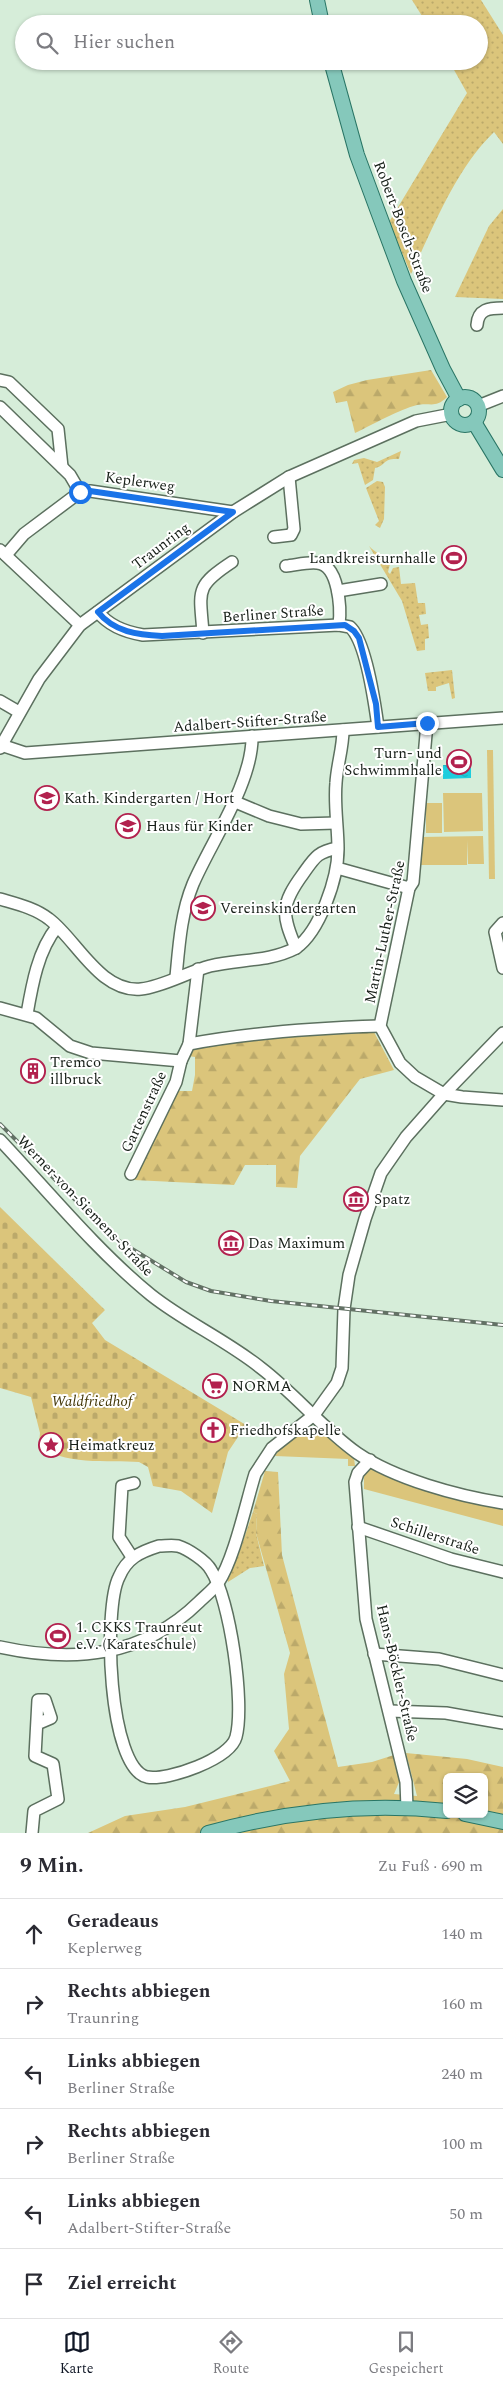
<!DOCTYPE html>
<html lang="de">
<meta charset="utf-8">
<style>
:root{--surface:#fff;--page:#f7f7f7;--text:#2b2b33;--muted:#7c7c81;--line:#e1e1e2;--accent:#111827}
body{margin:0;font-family:Spectral,serif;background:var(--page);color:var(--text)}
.controls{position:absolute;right:15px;bottom:15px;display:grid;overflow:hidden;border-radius:8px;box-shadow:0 1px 4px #0004}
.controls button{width:45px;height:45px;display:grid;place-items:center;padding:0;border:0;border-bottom:1px solid var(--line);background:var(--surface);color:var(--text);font:25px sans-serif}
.stop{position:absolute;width:15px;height:15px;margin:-11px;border:4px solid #1a73e8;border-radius:50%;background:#fff}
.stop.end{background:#1a73e8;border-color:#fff;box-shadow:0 1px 5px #0008}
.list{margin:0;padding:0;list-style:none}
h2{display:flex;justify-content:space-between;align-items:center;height:65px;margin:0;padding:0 20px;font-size:21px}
h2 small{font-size:16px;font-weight:400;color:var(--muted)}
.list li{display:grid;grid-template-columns:32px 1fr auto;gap:15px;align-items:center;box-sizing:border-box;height:70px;padding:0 20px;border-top:1px solid var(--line)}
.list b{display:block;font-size:19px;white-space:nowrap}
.list p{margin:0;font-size:16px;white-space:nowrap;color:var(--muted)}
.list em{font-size:16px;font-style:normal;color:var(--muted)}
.icon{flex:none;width:28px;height:28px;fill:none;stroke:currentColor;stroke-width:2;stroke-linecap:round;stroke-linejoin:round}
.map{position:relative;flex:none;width:503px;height:1833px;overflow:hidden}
.search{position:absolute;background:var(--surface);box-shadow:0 1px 4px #0004;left:15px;right:15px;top:15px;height:55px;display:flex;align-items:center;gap:12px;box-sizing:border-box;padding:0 18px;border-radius:28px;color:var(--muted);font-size:19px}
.sheet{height:485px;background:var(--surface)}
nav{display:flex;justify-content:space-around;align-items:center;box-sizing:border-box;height:70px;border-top:1px solid var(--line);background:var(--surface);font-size:14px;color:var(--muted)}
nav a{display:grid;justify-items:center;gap:2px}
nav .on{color:var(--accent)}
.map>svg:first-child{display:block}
</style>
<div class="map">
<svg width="503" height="1833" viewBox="0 0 503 1833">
<defs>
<pattern id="grass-dots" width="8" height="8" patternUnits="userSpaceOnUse" patternTransform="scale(1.25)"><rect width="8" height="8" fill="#dbc57b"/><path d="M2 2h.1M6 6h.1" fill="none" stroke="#bba96a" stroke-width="1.8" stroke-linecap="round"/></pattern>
<pattern id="forest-firs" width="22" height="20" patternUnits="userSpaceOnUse" patternTransform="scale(1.25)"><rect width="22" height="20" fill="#dbc57b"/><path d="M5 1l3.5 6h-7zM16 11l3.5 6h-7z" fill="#bba96a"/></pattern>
<pattern id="cemetery-stones" width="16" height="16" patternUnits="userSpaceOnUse" patternTransform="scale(1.25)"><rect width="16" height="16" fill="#dbc57b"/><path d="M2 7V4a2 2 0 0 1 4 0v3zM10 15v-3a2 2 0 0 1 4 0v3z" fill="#bba96a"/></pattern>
<pattern id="water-ripples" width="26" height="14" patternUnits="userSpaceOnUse" patternTransform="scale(1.25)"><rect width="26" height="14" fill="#1ecddd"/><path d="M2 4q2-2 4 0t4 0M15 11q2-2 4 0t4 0" fill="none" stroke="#1bb0bd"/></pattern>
</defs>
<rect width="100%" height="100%" fill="#d6edd9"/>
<g fill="url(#grass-dots)">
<path d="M412,0H481L503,35V144L494,132C455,170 434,226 411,274L389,222L467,93L449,61H479V24H427Z"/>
<path d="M503,209V299L455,297L489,226Z"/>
<path d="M401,451L399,459C382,458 387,465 375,468L373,480L365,485L358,463L352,464L354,460L364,458L377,462Z"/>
<path d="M377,481L383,482L385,487L384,519L380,528L375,525L379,521L366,488Z"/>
<path d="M369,546C375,553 387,557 390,564L388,572L390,574L393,568L399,567L401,584L415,583L418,603H425L426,614L419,615L421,625L428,624L429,638L425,639V650L417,651L402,601Z"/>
<path d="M452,670L455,698L452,699L449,683L436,687V691H428L425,673Z"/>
<path d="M253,1512L257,1514L256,1533L264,1566L250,1568L228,1582V1577L238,1556Z"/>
</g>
<g fill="url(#forest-firs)" fill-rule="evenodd">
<path d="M431,370L447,397C435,409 430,402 417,405C400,409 372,425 355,433L347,401L336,403L333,392L348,385L367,380Z"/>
<path d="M374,1032L394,1070L360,1079L300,1156L297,1188L276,1187V1165H245L234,1185L134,1180L177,1091H192L195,1075V1057L188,1056L192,1050L255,1036Z"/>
<path d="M265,1471L278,1472L282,1555L338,1767L372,1762L394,1755L400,1780L394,1794L417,1796L406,1753L467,1759L503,1767V1833H88L125,1816L185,1807L290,1781L274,1751L289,1729L284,1674L290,1653L256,1533L257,1514L253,1512ZM447,1777H484V1814H447Z"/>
</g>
<path fill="url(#cemetery-stones)" d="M0,1207L105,1310L92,1323L105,1340L246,1425L228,1452L212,1513L181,1491L153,1486L148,1467L139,1462C110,1460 59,1466 39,1444L40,1433L31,1397L0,1388Z"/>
<g fill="#dbc57b">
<path d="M487,750H493L495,879H489Z"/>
<path d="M443,793H482L483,831L444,832Z"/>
<rect x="426" y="803" width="16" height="30"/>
<path d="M483,836L484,864H468L467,840V865H420V837Z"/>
<path d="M309,1427H319L354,1458L355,1466H348V1459L275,1456L281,1447Z"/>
<path d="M371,1469L379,1470L436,1493L503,1509V1526L364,1489V1475Z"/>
</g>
<path fill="url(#water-ripples)" d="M443,765H471V778L443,779Z"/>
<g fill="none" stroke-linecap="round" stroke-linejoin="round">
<defs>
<g id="minor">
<path d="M477,325C478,309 489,308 503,308"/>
<path d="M0,380L9,382L58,429L62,467"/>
<path d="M478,406L503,396"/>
<path d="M0,407L70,475L80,492"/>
<path d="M274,537L291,535L294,529L289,477"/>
<path d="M0,550L80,625"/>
<path d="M6,555L24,534L80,492L90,491L233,512"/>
<path d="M286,566C296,565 307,562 317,563C339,564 341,609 339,625"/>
<path d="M338,591L381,584"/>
<path d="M98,612C109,626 125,632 143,635L339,625L350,627C366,641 375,705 378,727"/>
<path d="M203,633C200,591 194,587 232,562"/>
<path d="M0,701L19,712"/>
<path d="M427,723L413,882L409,888L380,1026L400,1063L415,1077L444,1094L462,1097L503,1100"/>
<path d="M1,745L25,753L503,718"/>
<path d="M0,748L39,679L80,625L233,512L289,477L416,421L452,414"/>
<path d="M233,801L269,816L301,824L336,823"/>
<path d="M338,848C317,852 315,857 303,874C281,904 281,914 296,948C320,931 338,878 338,849C338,827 334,805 336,783C337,765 343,748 343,730"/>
<path d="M337,868L409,888"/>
<path d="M0,899C17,904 35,908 49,919C76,939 100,993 141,989C162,987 188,972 210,966C239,959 269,962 296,948"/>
<path d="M503,923L495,932L503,968"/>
<path d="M176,977C179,945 181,913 193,884C211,842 253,782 252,736"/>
<path d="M0,1008L36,1018L70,1046L91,1053L181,1061L189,1044C253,1032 316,1028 380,1026"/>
<path d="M27,1014C32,985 38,950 57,927"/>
<path d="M189,1044L198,969"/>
<path d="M0,1140C48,1191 97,1251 151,1295C185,1322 226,1340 261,1368C295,1394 322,1428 357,1453C395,1479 458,1496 503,1503"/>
<path d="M131,1174L176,1082L181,1061"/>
<path d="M370,1460L358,1473L355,1482L366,1619L406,1782L407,1808"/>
<path d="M358,1527L451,1559L503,1572"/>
<path d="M159,1546C165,1546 172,1545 178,1546C188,1549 206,1561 211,1570C230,1599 245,1704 236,1737C230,1759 168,1781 147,1777C108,1768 103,1608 119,1577C127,1558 140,1552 159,1546Z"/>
<path d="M132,1557L119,1537L122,1486L134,1483"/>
<path d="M0,1647C74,1663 143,1657 199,1602C205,1596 213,1590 218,1583C234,1560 246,1503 255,1474L272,1448L314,1415L337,1383L342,1368L344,1309L349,1275L365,1219L381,1173L406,1137L444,1094L503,1033"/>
<path d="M374,1654L439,1659L503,1675"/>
<path d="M390,1711L446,1713L503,1723"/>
<path d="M32,1833L34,1811L58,1799L53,1764L35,1756L38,1700H45L51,1718L37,1724"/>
</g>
<g id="major">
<path d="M317,0L322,24"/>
<path d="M331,61L357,155L377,209L404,281L443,369L459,399"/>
<circle cx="465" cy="411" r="14"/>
<path d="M474,422L503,470"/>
<path d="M465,1814L503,1822"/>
<path d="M208,1833C287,1811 365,1802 447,1811"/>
</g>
</defs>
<use href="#minor" stroke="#5c705f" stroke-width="14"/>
<use href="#major" stroke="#297565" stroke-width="16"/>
<use href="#minor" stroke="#fff" stroke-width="11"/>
<use href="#major" stroke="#85c8bb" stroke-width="14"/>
<defs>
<path id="rail" d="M0,1124L111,1236L186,1282L211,1291L271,1301L503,1325"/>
</defs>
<use href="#rail" stroke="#637165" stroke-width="4"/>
<use href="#rail" stroke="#fff" stroke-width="2" stroke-dasharray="5.5" stroke-linecap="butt"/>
</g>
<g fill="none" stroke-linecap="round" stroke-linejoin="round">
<path stroke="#1a73e8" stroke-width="6" d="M80,492L90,491L233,512L98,612C114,632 138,635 162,636L345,625L354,631L359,638L376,704L378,727L427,723"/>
</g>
<defs>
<symbol id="stadium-ring" viewBox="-11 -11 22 22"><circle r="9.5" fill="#fff" stroke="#b2214e" stroke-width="1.5"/><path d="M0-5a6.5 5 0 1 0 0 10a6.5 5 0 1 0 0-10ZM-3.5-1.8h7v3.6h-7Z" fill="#b2214e"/></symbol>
<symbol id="school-ring" viewBox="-11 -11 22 22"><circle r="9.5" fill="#fff" stroke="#b2214e" stroke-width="1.5"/><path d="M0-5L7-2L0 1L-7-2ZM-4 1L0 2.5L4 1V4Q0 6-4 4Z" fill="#b2214e"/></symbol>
<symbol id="building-ring" viewBox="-11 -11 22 22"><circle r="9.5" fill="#fff" stroke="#b2214e" stroke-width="1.5"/><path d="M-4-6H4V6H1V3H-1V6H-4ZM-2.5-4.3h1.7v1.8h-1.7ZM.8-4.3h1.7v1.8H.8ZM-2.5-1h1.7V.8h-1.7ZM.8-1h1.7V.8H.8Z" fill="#b2214e"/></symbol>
<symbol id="museum-ring" viewBox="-11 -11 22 22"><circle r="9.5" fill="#fff" stroke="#b2214e" stroke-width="1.5"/><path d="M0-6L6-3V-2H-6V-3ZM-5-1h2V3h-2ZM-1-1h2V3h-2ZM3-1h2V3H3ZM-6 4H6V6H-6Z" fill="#b2214e"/></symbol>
<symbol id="supermarket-ring" viewBox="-11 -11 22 22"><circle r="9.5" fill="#fff" stroke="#b2214e" stroke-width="1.5"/><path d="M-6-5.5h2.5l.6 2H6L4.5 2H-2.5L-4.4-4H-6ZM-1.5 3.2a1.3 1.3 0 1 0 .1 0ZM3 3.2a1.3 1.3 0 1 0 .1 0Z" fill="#b2214e"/></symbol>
<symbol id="church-ring" viewBox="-11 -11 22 22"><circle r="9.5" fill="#fff" stroke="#b2214e" stroke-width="1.5"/><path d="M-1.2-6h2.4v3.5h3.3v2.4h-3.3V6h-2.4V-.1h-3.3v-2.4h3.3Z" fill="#b2214e"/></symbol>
<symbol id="sight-ring" viewBox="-11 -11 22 22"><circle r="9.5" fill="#fff" stroke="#b2214e" stroke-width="1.5"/><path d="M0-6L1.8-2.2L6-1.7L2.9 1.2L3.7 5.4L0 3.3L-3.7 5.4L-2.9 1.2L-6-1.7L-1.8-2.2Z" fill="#b2214e"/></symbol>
</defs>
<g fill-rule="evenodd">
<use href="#stadium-ring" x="440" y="544" width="28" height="28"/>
<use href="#stadium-ring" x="445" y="748" width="28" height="28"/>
<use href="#school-ring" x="33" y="784" width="28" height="28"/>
<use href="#school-ring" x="114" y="812" width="28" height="28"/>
<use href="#school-ring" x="189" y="894" width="28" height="28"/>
<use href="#building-ring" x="19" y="1057" width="28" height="28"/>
<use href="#museum-ring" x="342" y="1185" width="28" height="28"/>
<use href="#museum-ring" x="217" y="1229" width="28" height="28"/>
<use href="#supermarket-ring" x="201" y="1372" width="28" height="28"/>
<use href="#church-ring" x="199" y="1416" width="28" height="28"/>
<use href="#sight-ring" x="37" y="1431" width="28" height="28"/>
<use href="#stadium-ring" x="44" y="1622" width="28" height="28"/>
</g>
<g text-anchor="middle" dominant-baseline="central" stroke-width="4" stroke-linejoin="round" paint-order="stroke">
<g font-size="15" fill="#171f18" stroke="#fff">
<text transform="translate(403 227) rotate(69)">Robert-Bosch-Straße</text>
<text transform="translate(140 482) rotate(8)">Keplerweg</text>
<text transform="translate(161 546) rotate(-37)">Traunring</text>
<text transform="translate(273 614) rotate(-4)">Berliner Straße</text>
<text transform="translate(250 722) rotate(-4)">Adalbert-Stifter-Straße</text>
<text transform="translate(385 932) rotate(-78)">Martin-Luther-Straße</text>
<text transform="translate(144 1112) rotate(-65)">Gartenstraße</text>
<text transform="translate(85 1206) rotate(46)">Werner-von-Siemens-Straße</text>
<text transform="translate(435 1536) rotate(18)">Schillerstraße</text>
<text transform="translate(397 1673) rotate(77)">Hans-Böckler-Straße</text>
</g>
<g font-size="15" fill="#171f18" stroke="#fff" text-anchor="start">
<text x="436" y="558" text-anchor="end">Landkreisturnhalle</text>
<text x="442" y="753" text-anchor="end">Turn- und<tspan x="442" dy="17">Schwimmhalle</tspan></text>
<text x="64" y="798">Kath. Kindergarten / Hort</text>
<text x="146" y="826">Haus für Kinder</text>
<text x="220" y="908">Vereinskindergarten</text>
<text x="50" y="1062">Tremco<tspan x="50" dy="17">illbruck</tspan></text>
<text x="374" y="1199">Spatz</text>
<text x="248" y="1243">Das Maximum</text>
<text x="232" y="1386">NORMA</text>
<text x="230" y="1430">Friedhofskapelle</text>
<text x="68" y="1445">Heimatkreuz</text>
<text x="76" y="1627">1. CKKS Traunreut<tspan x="76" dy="17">e.V. (Karateschule)</tspan></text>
</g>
<g font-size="15" font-style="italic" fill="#443809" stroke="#fff">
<text x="92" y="1401">Waldfriedhof</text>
</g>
</g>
</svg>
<div class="controls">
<button><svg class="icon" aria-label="layers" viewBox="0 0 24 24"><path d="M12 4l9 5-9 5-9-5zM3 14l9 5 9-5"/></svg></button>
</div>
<div class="stop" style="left:80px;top:492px"></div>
<div class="stop end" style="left:427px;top:723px"></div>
<div class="search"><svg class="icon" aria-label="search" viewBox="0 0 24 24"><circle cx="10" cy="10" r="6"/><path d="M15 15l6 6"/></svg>Hier suchen</div>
</div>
<section class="sheet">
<h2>9 Min.<small>Zu Fuß · 690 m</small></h2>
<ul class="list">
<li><svg class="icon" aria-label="ahead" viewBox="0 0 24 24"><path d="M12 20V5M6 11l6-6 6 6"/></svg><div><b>Geradeaus</b><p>Keplerweg</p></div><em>140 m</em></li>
<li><svg class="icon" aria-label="right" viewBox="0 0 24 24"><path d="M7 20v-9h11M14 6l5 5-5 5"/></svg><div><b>Rechts abbiegen</b><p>Traunring</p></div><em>160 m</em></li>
<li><svg class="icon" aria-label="left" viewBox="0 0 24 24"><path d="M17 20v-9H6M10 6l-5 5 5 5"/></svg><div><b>Links abbiegen</b><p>Berliner Straße</p></div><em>240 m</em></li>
<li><svg class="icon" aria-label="right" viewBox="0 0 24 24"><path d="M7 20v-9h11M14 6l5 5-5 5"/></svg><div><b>Rechts abbiegen</b><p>Berliner Straße</p></div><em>100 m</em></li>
<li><svg class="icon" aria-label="left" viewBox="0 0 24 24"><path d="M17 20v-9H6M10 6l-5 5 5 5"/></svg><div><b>Links abbiegen</b><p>Adalbert-Stifter-Straße</p></div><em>50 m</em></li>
<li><svg class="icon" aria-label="arrive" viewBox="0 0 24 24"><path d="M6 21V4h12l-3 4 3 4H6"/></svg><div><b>Ziel erreicht</b></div></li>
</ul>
</section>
<nav>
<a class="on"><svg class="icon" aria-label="map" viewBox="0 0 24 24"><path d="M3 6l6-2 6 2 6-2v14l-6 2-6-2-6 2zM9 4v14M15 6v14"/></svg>Karte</a>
<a><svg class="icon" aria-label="directions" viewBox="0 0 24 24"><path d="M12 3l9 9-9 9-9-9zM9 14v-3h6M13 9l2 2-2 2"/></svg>Route</a>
<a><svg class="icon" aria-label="saved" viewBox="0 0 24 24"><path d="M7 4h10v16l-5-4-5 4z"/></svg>Gespeichert</a>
</nav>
